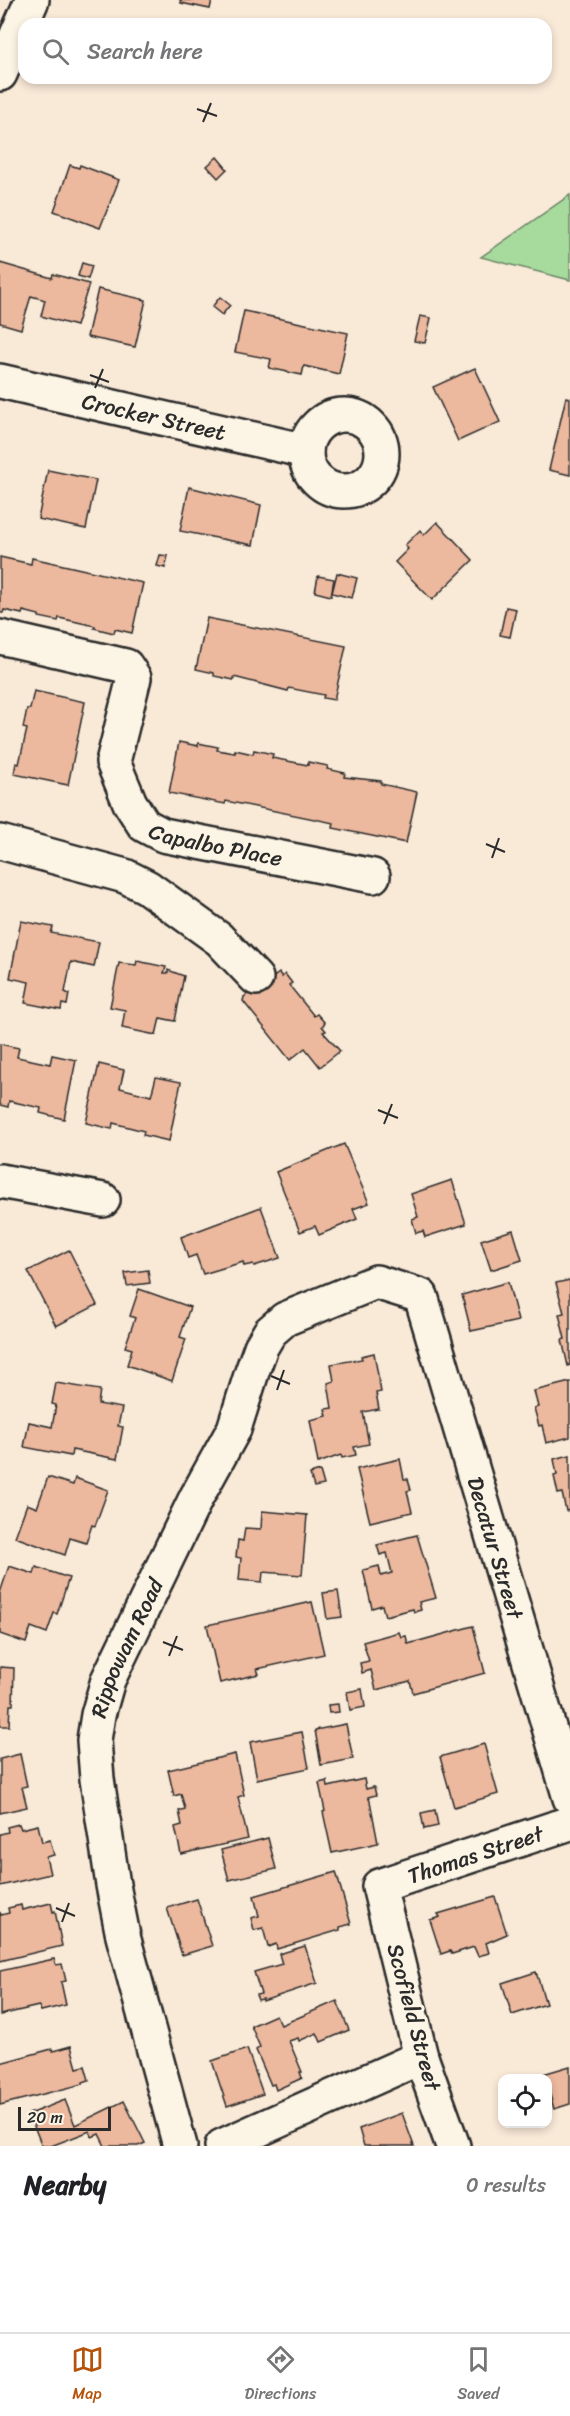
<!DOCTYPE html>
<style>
:root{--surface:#fff;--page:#f2f2f2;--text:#202124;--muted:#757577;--line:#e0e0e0;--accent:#b45309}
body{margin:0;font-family:Sriracha,sans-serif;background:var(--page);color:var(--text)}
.controls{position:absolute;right:18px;bottom:18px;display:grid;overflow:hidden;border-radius:12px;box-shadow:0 3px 9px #0003}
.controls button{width:54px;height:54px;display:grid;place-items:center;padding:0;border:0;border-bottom:2px solid var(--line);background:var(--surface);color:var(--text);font:30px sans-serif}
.scale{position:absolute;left:18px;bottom:15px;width:93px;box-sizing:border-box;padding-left:6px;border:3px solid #2b2b2b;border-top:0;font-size:16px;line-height:21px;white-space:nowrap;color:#2b2b2b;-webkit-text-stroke:4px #fcf5e5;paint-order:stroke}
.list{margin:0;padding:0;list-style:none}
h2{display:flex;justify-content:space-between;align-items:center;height:78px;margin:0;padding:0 24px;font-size:26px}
h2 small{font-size:20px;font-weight:400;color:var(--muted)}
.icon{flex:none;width:33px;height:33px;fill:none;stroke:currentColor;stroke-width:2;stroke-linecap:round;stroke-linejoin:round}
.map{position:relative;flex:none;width:570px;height:2146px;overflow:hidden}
.search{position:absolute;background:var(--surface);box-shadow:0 3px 9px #0003;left:18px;right:18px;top:18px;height:66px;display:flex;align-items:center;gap:15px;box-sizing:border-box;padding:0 21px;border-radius:18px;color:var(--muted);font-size:22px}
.sheet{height:186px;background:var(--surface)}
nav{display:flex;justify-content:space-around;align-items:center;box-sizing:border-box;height:84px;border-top:2px solid var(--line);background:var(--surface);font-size:16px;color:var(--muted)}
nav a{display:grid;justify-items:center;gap:3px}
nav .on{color:var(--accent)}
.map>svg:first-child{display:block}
</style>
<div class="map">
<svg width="570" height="2146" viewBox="0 0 570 2146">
<rect width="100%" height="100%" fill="#f9e9d7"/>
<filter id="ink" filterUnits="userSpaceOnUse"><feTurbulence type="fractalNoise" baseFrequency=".0167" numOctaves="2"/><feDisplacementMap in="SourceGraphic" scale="12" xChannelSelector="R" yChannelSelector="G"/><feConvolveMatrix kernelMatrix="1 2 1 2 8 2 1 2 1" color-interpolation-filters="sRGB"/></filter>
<g filter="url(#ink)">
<path fill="#a7db9d" stroke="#698364" stroke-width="1.5" d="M570,195V280L481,257Z"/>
<g fill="#ecb89e" stroke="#2b2b2b" stroke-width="1.5">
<path d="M180,0H212L210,9L181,3Z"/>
<path d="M217,157L227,169L218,178L207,166Z"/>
<path d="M70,165L79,168L80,165L119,180L100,228L54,211Z"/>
<path d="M0,263L52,278L53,274L89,284L76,326L41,316L45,300L31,296L21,329L0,323Z"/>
<path d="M82,263L92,266L88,279L78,276Z"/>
<path d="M98,289L146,300L135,347L87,337Z"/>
<path d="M220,297L230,305L222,315L212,307Z"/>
<path d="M244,311L348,333L339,374L304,366L302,375L269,368L271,359L235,352Z"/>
<path d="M420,316L431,318L425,343L414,341Z"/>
<path d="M475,368L500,422L458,441L433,387Z"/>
<path d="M566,397L570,398V475L549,470Z"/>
<path d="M48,470L96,480L86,529L38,519Z"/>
<path d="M189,487L261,505L253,545L180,531Z"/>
<path d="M437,522L473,560L432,600L395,562L408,549L405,545L420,530L424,535Z"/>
<path d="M160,555L168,556L165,568L157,566Z"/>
<path d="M0,557L31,564L32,558L143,583L132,633L115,629L114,633L94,628L95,626L59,618L58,621L39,617V615L23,611L22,614L4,610L3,613H0Z"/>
<path d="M337,573L357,578L352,598L332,593Z"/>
<path d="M318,576L334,579L331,596L315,592Z"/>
<path d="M506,607L516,609L510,637L500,635Z"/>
<path d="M207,618L346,646L334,700L323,698L324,695L289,688L288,691L234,677V680L214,676V673L196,669Z"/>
<path d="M34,691L85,702L68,785L14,774L16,763L19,764L27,729L23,728L27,709H30Z"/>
<path d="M179,742L198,746V743L218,747L217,750L235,753V750L253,754L254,750L273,754L272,758L308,765V762L328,766L327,769L345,773L344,777L381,781V784L417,792L406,843L333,828L334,823L226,801L225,804L169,793Z"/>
<path d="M21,921L53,927L51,933L99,942L94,967L71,962L65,992L69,994L67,1005L62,1004L61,1010L25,1003L29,982L10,978Z"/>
<path d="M137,961L166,967L164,973H168V970L184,976L175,1021L160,1018L156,1035L122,1028L125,1010L110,1007L119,963L136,965Z"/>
<path d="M279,973L282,977L285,974L292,983L289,985L314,1016L317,1014L325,1023L322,1026L326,1031L323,1032L340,1051L320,1067L305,1048L290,1060L243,1001L244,997L259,985L261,987Z"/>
<path d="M0,1044L19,1048L17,1057L50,1064L52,1055L76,1060L64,1119L40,1113L41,1108L9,1101L8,1107L0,1105Z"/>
<path d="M99,1064L124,1070L120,1088L151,1096L156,1077L181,1082L169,1141L143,1135L144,1131L113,1123L112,1129L86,1123Z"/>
<path d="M344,1144L369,1203L353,1209L357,1219L319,1235L315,1226L300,1232L276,1172Z"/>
<path d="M452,1180L466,1224L425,1237L423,1231L416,1233L412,1219L418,1217L411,1194Z"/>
<path d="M261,1207L280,1258L254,1266L253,1264L244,1266L243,1262L203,1274L196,1255L188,1258L181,1237Z"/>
<path d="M513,1230L522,1260L491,1270L481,1240Z"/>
<path d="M69,1250L97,1305L56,1326L28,1271Z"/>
<path d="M148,1270L150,1283L127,1286L125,1273Z"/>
<path d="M570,1280V1365L568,1366L562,1340L565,1339L559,1314L564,1313L556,1283Z"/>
<path d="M508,1282L518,1321L471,1331L462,1295Z"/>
<path d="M139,1289L190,1307L180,1337L186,1339L172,1381L127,1365L132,1349L125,1347L135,1318L130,1316Z"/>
<path d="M374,1353L381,1392L376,1393L379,1409L363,1412L369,1444L354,1447L356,1455L342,1458L341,1455L318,1463L310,1420L327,1416L325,1409L332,1408L328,1383L334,1381L331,1364L362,1359L361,1356Z"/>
<path d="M570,1382V1437L546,1443L542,1425L539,1426L534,1408L538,1407L534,1391Z"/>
<path d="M56,1383L100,1390L98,1404L122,1408L118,1426L123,1427L117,1459L72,1450L71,1456L24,1447L29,1422L52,1427L56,1405L52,1404Z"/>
<path d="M570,1455V1510L566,1511L562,1493L558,1494L554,1476L557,1475L554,1459Z"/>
<path d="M400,1459L404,1479H408L411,1490L407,1491L412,1512L370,1522L357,1469Z"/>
<path d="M320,1471L324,1485L314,1487L310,1474Z"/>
<path d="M48,1477L73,1485L75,1478L108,1490L95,1526L92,1525L86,1543L70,1538L65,1555L15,1537L27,1504L37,1508Z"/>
<path d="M262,1511L307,1515L302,1575L263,1572L262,1582L239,1580L241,1558L236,1557L238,1540L243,1541L245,1528L261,1529Z"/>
<path d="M417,1535L436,1598L419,1602L421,1610L414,1612L413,1609L385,1616L382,1605L372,1608L363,1570L379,1566L381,1576L392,1573L387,1553L380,1555L377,1545Z"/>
<path d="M9,1566L34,1574L36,1567L69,1578L57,1614L54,1613L47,1633L31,1627L26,1643L0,1634V1593Z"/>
<path d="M338,1591L342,1617L327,1619L323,1593Z"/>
<path d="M312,1602L324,1654L257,1669L259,1674L220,1683L207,1625Z"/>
<path d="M473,1626L485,1673L413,1693L410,1681L376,1690L371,1670L362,1673L360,1663L369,1661L363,1642L399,1632L401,1637L406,1636L408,1644Z"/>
<path d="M0,1667L14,1668L13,1705H10L9,1726H0Z"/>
<path d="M362,1689L365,1707L350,1710L347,1692Z"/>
<path d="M338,1704L339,1712L329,1713L328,1705Z"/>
<path d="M346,1724L353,1759L321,1765L315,1730Z"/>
<path d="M302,1732L309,1768L257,1779L250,1742Z"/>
<path d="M484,1744L498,1794L454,1807L440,1757Z"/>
<path d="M20,1754L27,1786L22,1787L27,1807L0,1813V1759Z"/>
<path d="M235,1754L244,1795L238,1797L248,1839L181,1854L175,1827L182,1825L179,1811L185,1809L181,1794L174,1796L168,1770Z"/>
<path d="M364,1779L366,1789L374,1787L376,1795L368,1797L370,1801L378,1843L332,1853L323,1812L325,1811L319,1783L327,1781L328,1787Z"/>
<path d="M435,1810L438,1826L424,1829L421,1813Z"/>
<path d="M19,1824L21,1829L38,1825L42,1842L50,1840L54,1855L46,1857L50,1874L0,1886V1834L8,1832L7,1827Z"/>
<path d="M268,1838L276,1869L229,1880L221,1850Z"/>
<path d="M336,1872L351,1924L340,1927V1930L277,1949L276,1944L268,1947L263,1928L254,1930L251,1918L259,1916L254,1896Z"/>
<path d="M495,1897L507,1934L486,1943L489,1953L478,1956L474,1947L452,1954L450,1951L441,1954L430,1920L440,1917L438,1914Z"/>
<path d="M197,1899L212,1946L182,1955L167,1908Z"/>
<path d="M51,1903L53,1912L55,1911L62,1946L0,1961V1912L1,1915L9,1913L8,1908L21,1905L22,1910Z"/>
<path d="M305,1946L317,1983L263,2001V1999L258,2000L256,1995L261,1994L254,1972L282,1964L279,1954Z"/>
<path d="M54,1959L56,1965L62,1964L66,1981L61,1982L66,2005L41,2011L39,2006L0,2015V1971Z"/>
<path d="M536,1972L546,2004L512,2015L502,1983Z"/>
<path d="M337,2001L349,2030L321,2042L317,2033L299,2041L298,2038L289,2041L302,2072H300L302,2078L276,2090L274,2084L271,2085L256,2050L260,2047L251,2026L276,2015L281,2025Z"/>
<path d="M71,2046L77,2068L85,2066L89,2080L83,2082V2084L0,2105V2063L52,2049L53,2051Z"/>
<path d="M247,2049L263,2094L227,2106L212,2061Z"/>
<path d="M570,2066V2104L554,2109L548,2088V2078H545L543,2074Z"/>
<path d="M65,2100L75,2125L124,2101L145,2143L138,2146H105L99,2134L92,2137L90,2131L51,2146H42L29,2114Z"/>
<path d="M402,2113L414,2146H364L359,2129Z"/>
</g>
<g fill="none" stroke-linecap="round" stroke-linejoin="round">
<defs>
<g id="minor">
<path d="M0,74L32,0"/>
<path id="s1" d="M0,381L306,451"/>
<circle cx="344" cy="453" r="38"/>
<path id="s2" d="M0,637L126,666L134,678L113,762L130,803L144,825L163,835L373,876"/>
<path d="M0,842L125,876L147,887L219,939L256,978"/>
<path d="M0,1181L103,1200"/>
<path id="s3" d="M180,2146L123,1936L113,1885L97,1779L94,1740L98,1715L108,1680L196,1498L234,1429L252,1372L261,1347L270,1332L285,1319L376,1282L421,1296L570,1798"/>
<path d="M222,2146L421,2057"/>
<path id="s4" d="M453,2146L421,2057L379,1886L570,1823"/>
</g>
</defs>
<use href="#minor" stroke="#2b2b2b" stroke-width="38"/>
<use href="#minor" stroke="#fcf5e5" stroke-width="33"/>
</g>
</g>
<path fill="none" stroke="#2b2b2b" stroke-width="2" d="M197,109L217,116M203,122L211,103M90,375L109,382M95,388L103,369M486,844L505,852M492,858L499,838M378,1110L398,1118M384,1124L392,1104M271,1376L290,1384M277,1390L284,1370M163,1642L183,1650M169,1656L177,1636M56,1908L75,1916M62,1922L69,1903"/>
<g text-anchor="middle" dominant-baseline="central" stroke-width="6" stroke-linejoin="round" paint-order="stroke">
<g font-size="22" fill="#2b2b2b" stroke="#fcf5e5">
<text stroke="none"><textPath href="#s1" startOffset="158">Crocker Street</textPath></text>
<text stroke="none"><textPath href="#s2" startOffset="376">Capalbo Place</textPath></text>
<text stroke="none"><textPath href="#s3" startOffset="1290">Decatur Street</textPath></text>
<text stroke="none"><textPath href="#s3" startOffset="514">Rippowam Road</textPath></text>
<text stroke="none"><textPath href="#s4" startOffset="372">Thomas Street</textPath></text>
<text transform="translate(414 2017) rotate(75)">Scofield Street</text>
</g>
</g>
</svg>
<div class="controls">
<button><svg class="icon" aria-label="locate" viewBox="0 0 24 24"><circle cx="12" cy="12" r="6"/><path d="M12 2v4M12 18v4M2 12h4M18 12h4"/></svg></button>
</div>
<div class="scale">20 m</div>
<div class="search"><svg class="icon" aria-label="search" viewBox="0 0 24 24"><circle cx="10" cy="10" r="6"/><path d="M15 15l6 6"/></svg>Search here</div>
</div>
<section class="sheet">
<h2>Nearby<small>0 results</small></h2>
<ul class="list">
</ul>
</section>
<nav>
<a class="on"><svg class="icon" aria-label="map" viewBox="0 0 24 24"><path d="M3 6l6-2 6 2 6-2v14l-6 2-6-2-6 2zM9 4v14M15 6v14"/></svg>Map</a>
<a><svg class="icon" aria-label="directions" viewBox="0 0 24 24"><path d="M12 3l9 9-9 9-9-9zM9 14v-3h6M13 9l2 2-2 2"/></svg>Directions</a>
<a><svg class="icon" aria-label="saved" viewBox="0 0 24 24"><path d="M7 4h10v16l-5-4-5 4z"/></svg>Saved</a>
</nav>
